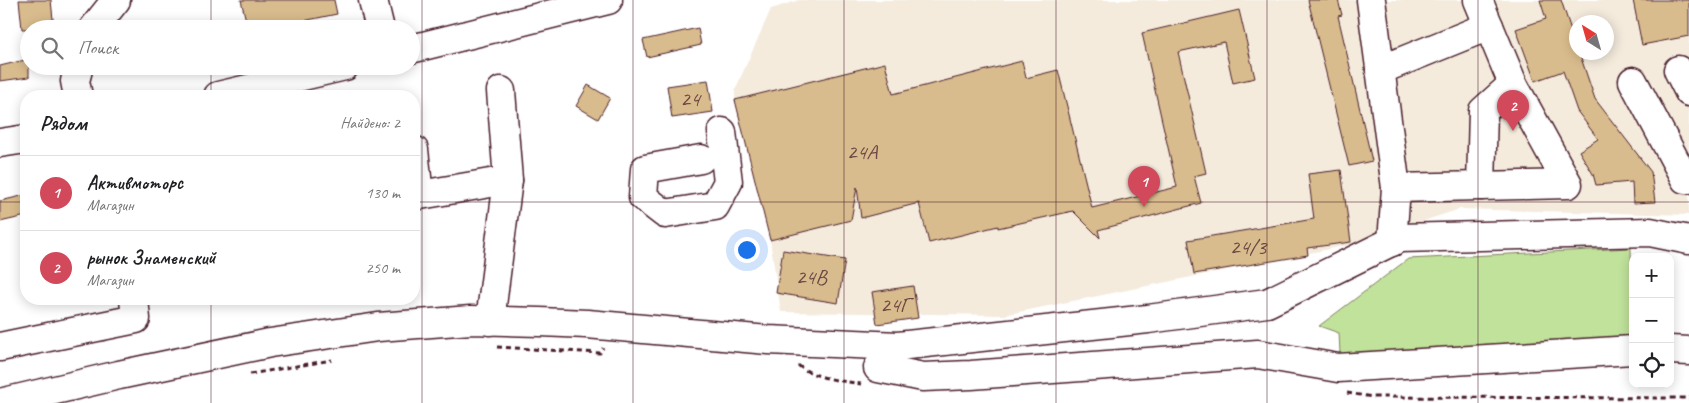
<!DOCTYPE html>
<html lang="ru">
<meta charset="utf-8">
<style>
:root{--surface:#fff;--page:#f6f6f6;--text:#202124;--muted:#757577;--line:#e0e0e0;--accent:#d1495b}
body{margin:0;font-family:Caveat,sans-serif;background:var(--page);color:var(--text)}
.controls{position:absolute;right:15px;bottom:15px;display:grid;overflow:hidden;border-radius:10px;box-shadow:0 2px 12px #0003}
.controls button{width:45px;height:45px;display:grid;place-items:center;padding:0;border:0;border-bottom:1px solid var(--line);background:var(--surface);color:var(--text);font:25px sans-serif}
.compass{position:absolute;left:1569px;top:15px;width:45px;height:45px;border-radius:50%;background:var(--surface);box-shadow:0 2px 12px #0003;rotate:323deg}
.you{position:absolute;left:746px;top:249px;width:18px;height:18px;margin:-12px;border:4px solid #fff;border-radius:50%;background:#1a73e8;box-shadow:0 0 0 8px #1a73e833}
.badge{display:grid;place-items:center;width:32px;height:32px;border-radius:50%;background:var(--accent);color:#fff;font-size:16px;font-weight:700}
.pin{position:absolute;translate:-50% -41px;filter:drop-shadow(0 1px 2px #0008)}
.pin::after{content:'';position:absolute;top:26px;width:18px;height:15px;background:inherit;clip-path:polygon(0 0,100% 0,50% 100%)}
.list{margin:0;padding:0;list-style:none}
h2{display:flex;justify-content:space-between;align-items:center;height:65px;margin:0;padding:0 20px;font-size:21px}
h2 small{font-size:16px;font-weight:400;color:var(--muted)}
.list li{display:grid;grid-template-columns:32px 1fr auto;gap:15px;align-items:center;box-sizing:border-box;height:75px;padding:0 20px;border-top:1px solid var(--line)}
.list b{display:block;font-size:19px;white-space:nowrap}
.list p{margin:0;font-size:16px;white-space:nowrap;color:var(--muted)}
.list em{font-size:16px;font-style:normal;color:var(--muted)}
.icon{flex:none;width:28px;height:28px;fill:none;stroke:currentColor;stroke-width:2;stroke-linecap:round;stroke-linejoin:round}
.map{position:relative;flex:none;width:1689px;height:403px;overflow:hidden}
.search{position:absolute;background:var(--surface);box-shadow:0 2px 12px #0003;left:20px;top:20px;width:400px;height:55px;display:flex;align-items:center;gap:12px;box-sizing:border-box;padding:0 18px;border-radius:28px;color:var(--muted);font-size:19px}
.panel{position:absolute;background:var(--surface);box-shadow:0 2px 12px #0003;left:20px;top:90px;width:400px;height:215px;border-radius:20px}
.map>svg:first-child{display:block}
</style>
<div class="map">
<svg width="1689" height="403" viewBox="0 0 1689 403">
<rect width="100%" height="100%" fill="#fff"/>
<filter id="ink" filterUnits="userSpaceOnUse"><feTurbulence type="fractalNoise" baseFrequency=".02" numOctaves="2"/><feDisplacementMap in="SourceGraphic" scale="10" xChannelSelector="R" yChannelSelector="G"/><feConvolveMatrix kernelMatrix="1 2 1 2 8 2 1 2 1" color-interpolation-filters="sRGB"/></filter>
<g filter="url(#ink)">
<path fill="#f4ebdd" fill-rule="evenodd" d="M799,0H1689V215L1460,209L1354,244L1004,315L781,312L770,240L735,100V90L771,9ZM1576,22H1606V52H1576Z"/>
<path fill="#c0e29b" stroke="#858063" d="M1631,248L1633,356L1341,373L1339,333L1319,326L1408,259Z"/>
<g fill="#d9bc8d" stroke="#4a1f2b">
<path d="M19,0H51L54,29H22Z"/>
<path d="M241,0H334L337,14L279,26V29H248Z"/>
<path d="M1308,0H1338L1342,15L1338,16L1372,161L1349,166Z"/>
<path d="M1540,0H1561L1576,45V52H1579L1595,99L1651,172L1655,202L1633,203L1632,182L1596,185L1593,174L1579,151L1598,139L1577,111L1563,71L1535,81L1516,29L1546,19Z"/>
<path d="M1633,0H1689V36L1642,45Z"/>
<path d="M1239,10L1255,78L1233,83L1224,42L1178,52L1206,173L1194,176L1201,203L1098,230L1100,238L1073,211L998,228V226L929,243L919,203L861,218L857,187L851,220L770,240L735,100L885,63L893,94L1022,61L1026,78L1058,70L1092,208L1177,187L1142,33Z"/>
<path d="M698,28L701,45L647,57L643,40Z"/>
<path d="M29,59V77L0,81V66Z"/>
<path d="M708,80L713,112L672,118L667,86Z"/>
<path d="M588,85L610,98L598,119L576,106Z"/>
<path d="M1341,170L1351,242L1307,248L1308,255L1194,274L1188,240L1314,219L1308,174Z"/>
<path d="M26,195V216L0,222V201Z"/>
<path d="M783,250L845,260L838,303L776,293Z"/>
<path d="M913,286L918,318L877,324L872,292Z"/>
</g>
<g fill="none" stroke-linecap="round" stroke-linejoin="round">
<defs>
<g id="minor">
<path d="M373,0L380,29"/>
<path d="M1371,0L1396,188L1568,184L1513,84L1478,0"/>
<path d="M93,29L116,0"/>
<path d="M1380,70L1489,26"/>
<path d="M1678,70L1689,92"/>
<path d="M1633,81L1685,179H1689"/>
<path d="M78,96L75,81L79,66"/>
<path d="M414,150L419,195"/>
<path d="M701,159L645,169L643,197L665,214L715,206L728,182L722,132"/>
<path d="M1481,186L1483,111L1513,84"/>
<path d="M414,196L508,180L501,91"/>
<path d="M1392,242L1396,188"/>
<path d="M490,321L508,180"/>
<path d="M0,347L136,319L134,299"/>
<path d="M1670,350L1689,351"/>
<path d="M878,368L923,377L971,375L1258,354L1338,368L1633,350"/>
<path d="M0,403L119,375L270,343L378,327L471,320L540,322L587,324L768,340L898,346L1148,319L1267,303L1399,238L1650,232L1689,240"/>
</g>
<g id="major">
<path d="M411,49L608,0"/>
<path d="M218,96L345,66"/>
<path d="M0,143L26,139"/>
</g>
</defs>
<use href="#minor" stroke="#4a1f2b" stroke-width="31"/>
<use href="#major" stroke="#4a1f2b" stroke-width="31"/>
<g stroke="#4a1f2b" stroke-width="3" stroke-dasharray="5 4" stroke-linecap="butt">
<path d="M497,347L600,353L603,348"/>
<path d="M798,365C812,378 843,381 861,384"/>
<path d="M250,374L332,360"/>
<path d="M1347,393L1373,397L1689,398"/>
</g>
<use href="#minor" stroke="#fff" stroke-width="28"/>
<use href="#major" stroke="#fff" stroke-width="28"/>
</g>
</g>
<path fill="none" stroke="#4a1f2b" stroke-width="1" stroke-opacity="0.55" d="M211,0V29M422,0V403M633,0V403M844,0V403M1056,0V403M1267,0V403M1478,0V403M211,66V96M0,202H26M414,202H1689M211,299V403"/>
<g text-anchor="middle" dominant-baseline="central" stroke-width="4" stroke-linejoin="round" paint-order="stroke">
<g font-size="22" fill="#6e4644">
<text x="690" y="99">24</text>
<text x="862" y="152">24А</text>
<text x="1248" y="247">24/3</text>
<text x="811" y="277">24В</text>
<text x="895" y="305">24Г</text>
</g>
</g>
</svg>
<div class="controls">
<button>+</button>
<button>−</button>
<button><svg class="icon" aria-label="locate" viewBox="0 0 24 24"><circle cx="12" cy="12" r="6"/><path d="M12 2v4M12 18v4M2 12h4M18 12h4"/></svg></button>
</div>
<svg class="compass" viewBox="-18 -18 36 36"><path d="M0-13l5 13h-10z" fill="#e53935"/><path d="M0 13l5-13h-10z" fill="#757577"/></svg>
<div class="you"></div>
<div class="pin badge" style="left:1144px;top:207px">1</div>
<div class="pin badge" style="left:1513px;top:131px">2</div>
<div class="search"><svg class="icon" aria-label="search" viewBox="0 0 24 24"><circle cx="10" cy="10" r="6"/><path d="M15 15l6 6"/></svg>Поиск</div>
<section class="panel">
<h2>Рядом<small>Найдено: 2</small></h2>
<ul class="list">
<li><span class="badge">1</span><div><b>Активмоторс</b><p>Магазин</p></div><em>130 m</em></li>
<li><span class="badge">2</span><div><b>рынок Знаменский</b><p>Магазин</p></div><em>250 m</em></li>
</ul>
</section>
</div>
